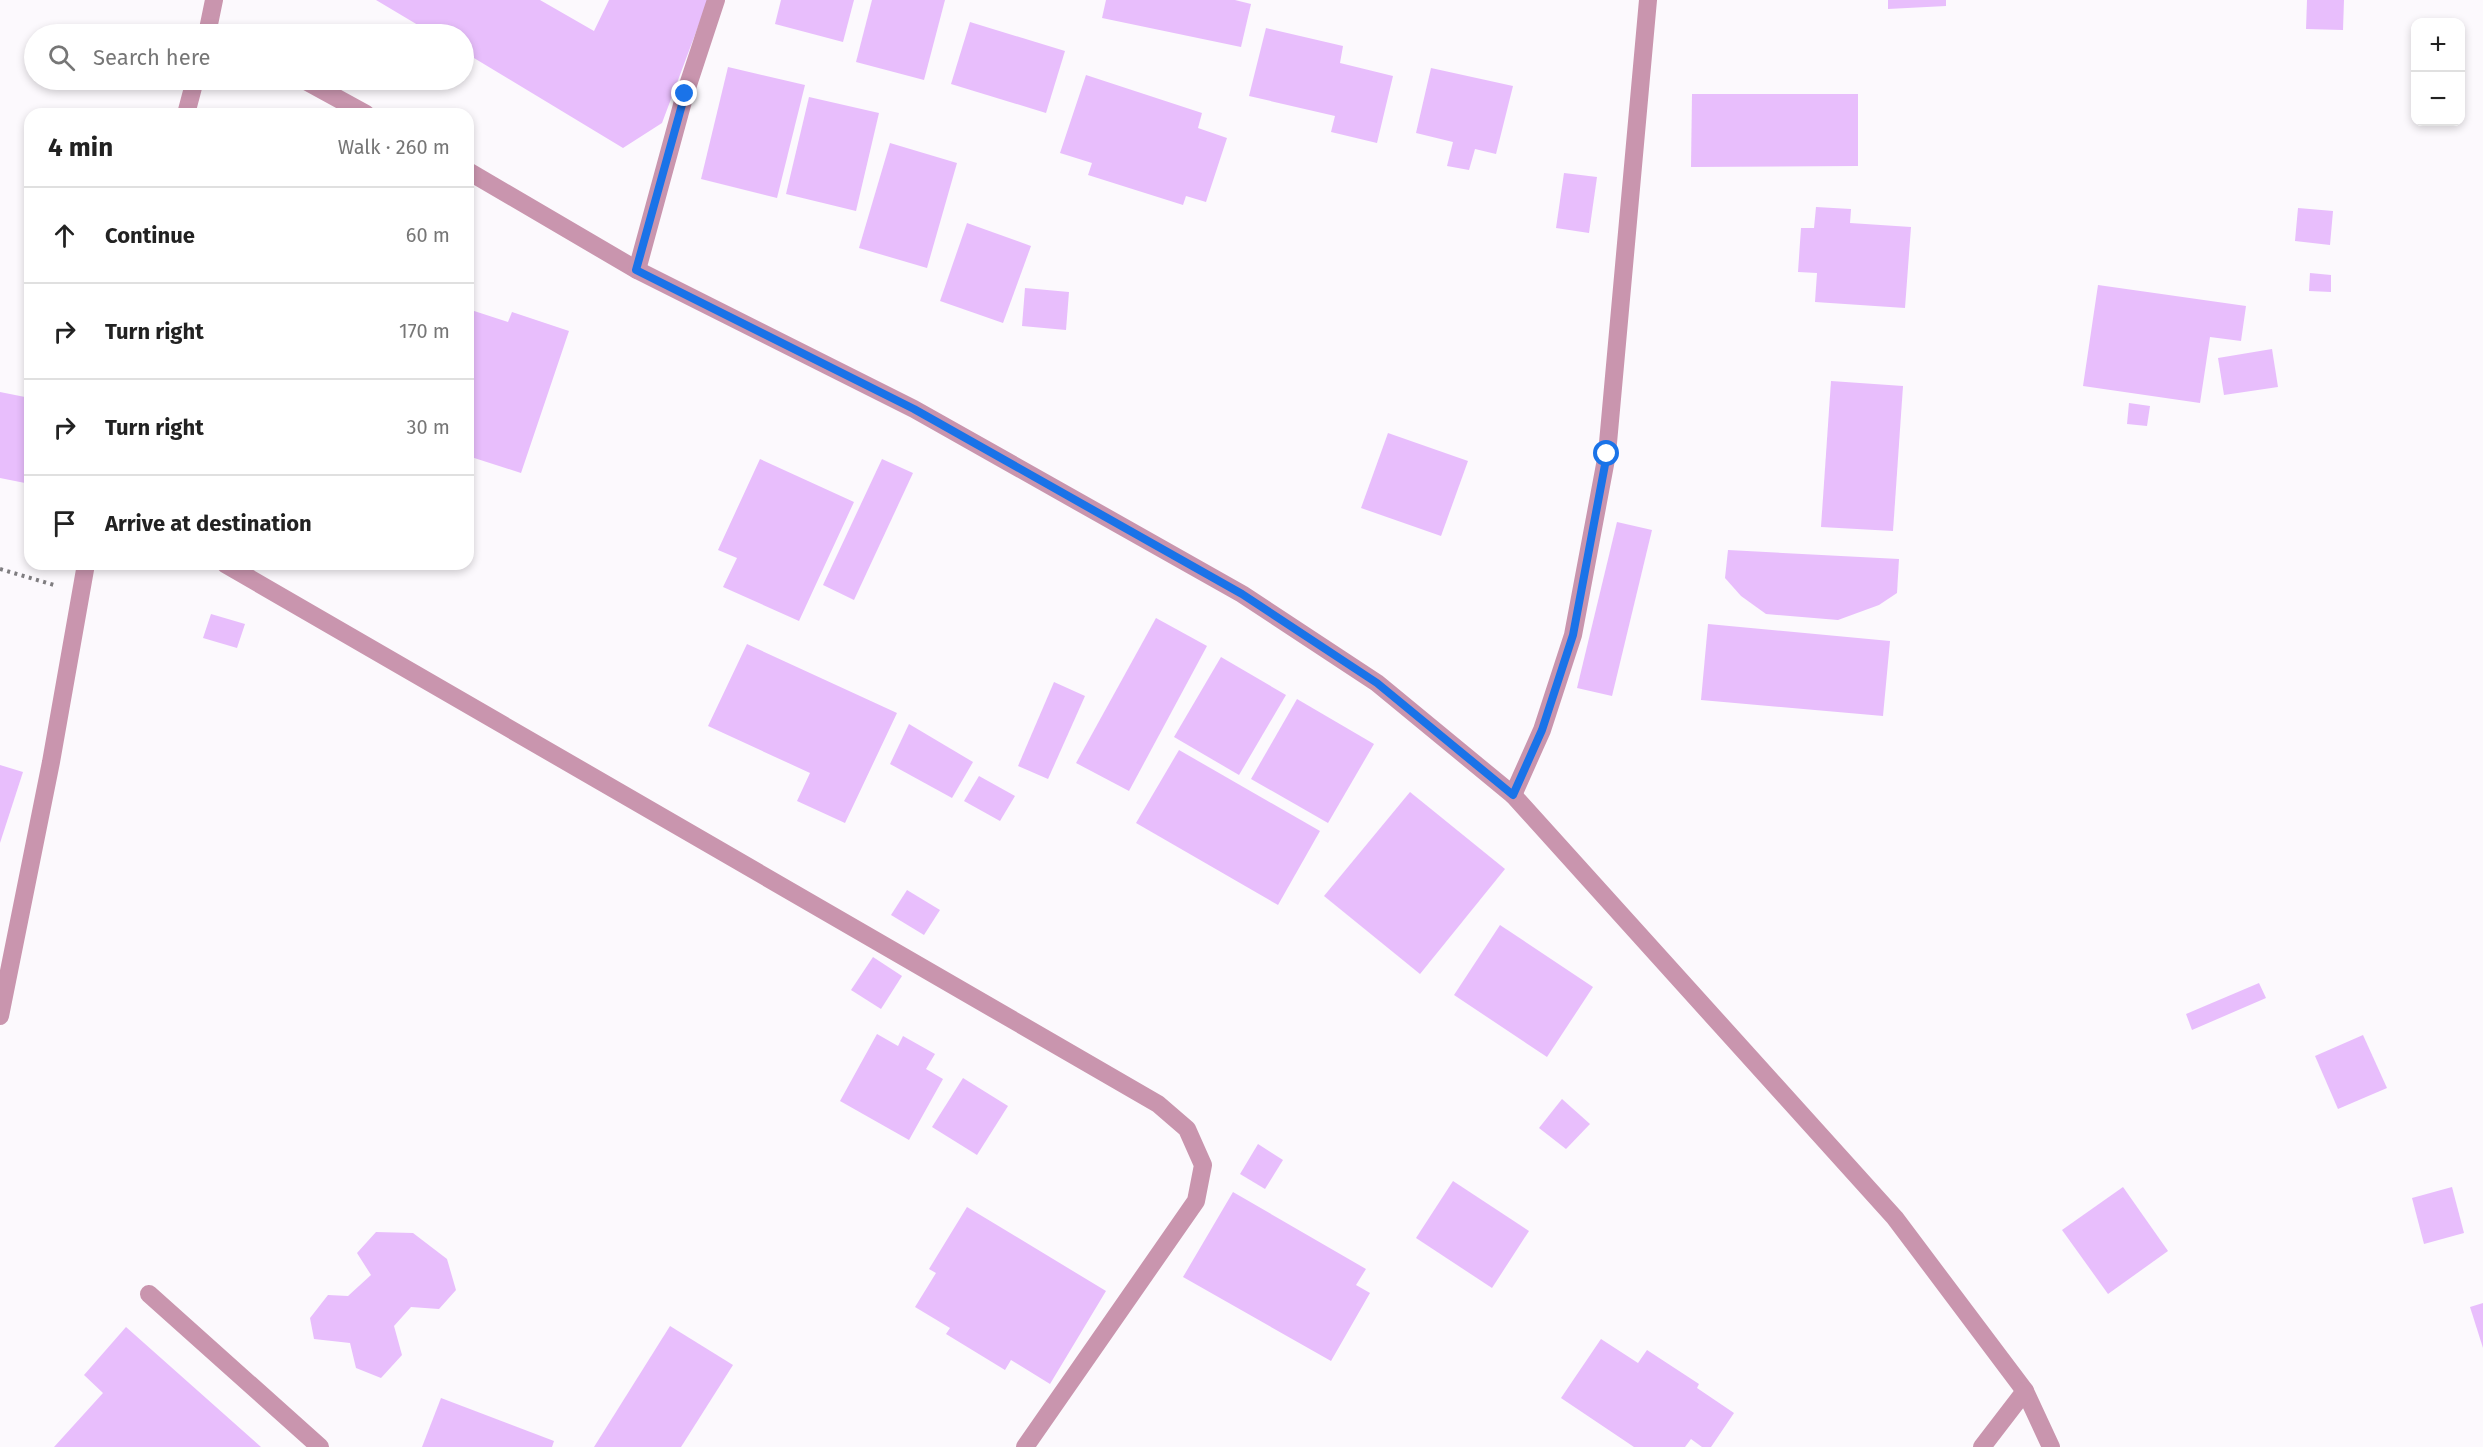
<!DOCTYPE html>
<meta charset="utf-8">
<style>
:root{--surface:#fff;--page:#f6f6f6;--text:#222;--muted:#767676;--line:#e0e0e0}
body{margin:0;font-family:"Fira Sans",sans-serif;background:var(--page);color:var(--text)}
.controls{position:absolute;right:18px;top:18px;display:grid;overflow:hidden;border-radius:12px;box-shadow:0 3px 9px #0003}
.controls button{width:54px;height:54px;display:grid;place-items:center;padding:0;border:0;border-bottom:2px solid var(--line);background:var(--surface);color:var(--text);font:30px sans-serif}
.stop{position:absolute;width:18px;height:18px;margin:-14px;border:4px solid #1a73e8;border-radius:50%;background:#fff}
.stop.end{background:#1a73e8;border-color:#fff;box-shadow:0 2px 6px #0008}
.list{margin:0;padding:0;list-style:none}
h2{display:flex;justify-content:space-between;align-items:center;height:78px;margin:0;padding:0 24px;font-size:26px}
h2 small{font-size:20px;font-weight:400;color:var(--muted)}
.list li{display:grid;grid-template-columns:39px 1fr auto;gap:18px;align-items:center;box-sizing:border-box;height:96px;padding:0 24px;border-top:2px solid var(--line)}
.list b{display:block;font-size:22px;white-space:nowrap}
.list em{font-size:20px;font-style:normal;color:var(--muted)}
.icon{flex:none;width:33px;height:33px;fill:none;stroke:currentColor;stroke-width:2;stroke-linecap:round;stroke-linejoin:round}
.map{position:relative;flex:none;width:2483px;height:1447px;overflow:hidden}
.search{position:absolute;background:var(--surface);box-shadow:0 3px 9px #0003;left:24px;top:24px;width:450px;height:66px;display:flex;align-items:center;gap:15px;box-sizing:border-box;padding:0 21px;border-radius:33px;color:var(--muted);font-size:22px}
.panel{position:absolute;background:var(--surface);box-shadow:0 3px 9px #0003;left:24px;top:108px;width:450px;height:462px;border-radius:18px}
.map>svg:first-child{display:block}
</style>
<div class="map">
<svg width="2483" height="1447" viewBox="0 0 2483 1447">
<rect width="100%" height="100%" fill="#fcf9fd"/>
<g fill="#e8befc">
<path d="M376,0H540L594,31L609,0H708L662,123L623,148L464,52V34H433Z"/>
<path d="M781,0H854L843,42L775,24Z"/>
<path d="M872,0H945L924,80L856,62Z"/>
<path d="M1106,0H1235L1251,4L1241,47L1102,18Z"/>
<path d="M1888,0H1946V6L1888,9Z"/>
<path d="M2307,0H2344L2343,30L2306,29Z"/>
<path d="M970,22L1065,51L1046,113L951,84Z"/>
<path d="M1266,28L1343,46L1340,63L1393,76L1377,143L1331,132L1335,116L1249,96Z"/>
<path d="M728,67L805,85L777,198L701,179Z"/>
<path d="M1431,68L1513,86L1496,154L1475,149L1469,170L1447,166L1453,142L1416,133Z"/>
<path d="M1086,75L1202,113L1198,128L1227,138L1206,202L1186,196L1183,205L1088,175L1092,163L1060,153Z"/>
<path d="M1692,94H1858V166L1691,167Z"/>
<path d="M809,97L879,113L856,211L786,194Z"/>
<path d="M890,143L957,163L927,268L859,248Z"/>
<path d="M1564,173L1597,177L1589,233L1556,228Z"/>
<path d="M1816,207L1851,209L1850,223L1911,227L1905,308L1815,302L1817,273L1798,272L1801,228H1814Z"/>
<path d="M2298,208L2333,211L2330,245L2295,241Z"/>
<path d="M967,223L1031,246L1003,323L940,301Z"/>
<path d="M2310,273L2331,275V292L2309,291Z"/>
<path d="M2098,285L2246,306L2241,341L2210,337L2200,403L2083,386Z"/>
<path d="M1025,288L1069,292L1066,330L1022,326Z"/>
<path d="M468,309L508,322L512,312L569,331L521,473L468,456Z"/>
<path d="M2272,349L2278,387L2224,395L2218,358Z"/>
<path d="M1831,381L1903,386L1893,531L1821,527Z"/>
<path d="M0,392L30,398V484L0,478Z"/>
<path d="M2129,403L2150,406L2147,426L2127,424Z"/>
<path d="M1388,433L1468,461L1441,536L1361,508Z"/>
<path d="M760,459L854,502L799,621L723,587L737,558L718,550Z"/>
<path d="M882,459L913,473L854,600L823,585Z"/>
<path d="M1617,522L1652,530L1612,696L1577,688Z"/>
<path d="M1728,550L1899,559L1897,593L1879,605L1838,620L1766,614L1741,596L1725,578Z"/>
<path d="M211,614L245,624L237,648L203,638Z"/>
<path d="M1156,618L1207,646L1129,791L1076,763Z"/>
<path d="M1708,624L1890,641L1883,716L1701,700Z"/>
<path d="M747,644L897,713L845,823L797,801L810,773L708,726Z"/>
<path d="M1221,657L1286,695L1239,775L1174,737Z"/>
<path d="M1054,682L1085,696L1048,779L1018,766Z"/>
<path d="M1297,699L1374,744L1328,823L1251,779Z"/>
<path d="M909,724L973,762L952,798L890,764Z"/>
<path d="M1179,750L1320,831L1278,905L1136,823Z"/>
<path d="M0,765L23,772L0,843Z"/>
<path d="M979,776L1015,796L1000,821L964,801Z"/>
<path d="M1410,792L1505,869L1420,974L1324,896Z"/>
<path d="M907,890L940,910L924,935L891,915Z"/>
<path d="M1500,925L1593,987L1547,1057L1454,995Z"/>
<path d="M873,957L902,976L881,1009L851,990Z"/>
<path d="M2259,983L2266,998L2192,1030L2186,1014Z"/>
<path d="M877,1034L898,1046L903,1036L935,1054L926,1069L943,1079L909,1140L840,1101Z"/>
<path d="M2363,1035L2387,1088L2338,1109L2315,1056Z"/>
<path d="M963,1078L1008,1106L977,1155L932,1127Z"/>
<path d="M1562,1099L1590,1124L1566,1149L1539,1128Z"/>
<path d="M1258,1144L1283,1160L1265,1189L1240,1174Z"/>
<path d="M1453,1181L1529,1231L1492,1288L1416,1238Z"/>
<path d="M2123,1187L2168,1251L2108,1294L2062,1230Z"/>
<path d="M2452,1187L2464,1233L2424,1244L2412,1198Z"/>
<path d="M1233,1192L1366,1269L1356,1285L1370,1293L1331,1361L1183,1277Z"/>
<path d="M967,1207L1106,1291L1050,1384L1011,1360L1005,1370L946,1334L950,1328L915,1307L936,1273L929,1269Z"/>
<path d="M376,1232L413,1233L447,1259L456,1290L439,1309L411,1307L394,1326L402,1355L381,1378L356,1368L350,1343L314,1339L310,1318L328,1295L348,1296L371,1275L357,1253Z"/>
<path d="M2483,1303V1348L2470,1307Z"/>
<path d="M670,1326L733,1365L681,1447H594Z"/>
<path d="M126,1327L261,1447H54L103,1393L84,1375Z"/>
<path d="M1601,1339L1638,1363L1647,1350L1699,1384L1697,1388L1734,1413L1711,1447H1702L1691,1439L1685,1447H1634L1561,1398Z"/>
<path d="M441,1398L554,1441L552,1447H422Z"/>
</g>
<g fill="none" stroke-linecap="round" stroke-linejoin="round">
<path stroke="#7f7d80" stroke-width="4" stroke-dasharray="3 4.5" stroke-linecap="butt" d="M0,569L54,585"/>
<g stroke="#c995ae" stroke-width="18">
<path d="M1513,795L1895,1218L2025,1391L2051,1447"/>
<path d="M149,1294L320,1447"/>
<path d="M1982,1447L2025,1391"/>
</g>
<g stroke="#c995ae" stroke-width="18">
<path d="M207,34L214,0"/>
<path d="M304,80L366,114"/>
<path d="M186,114L195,80"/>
<path d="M468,171L637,270L914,409L1242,594L1377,683L1513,795L1542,730L1573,635L1607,454L1648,0"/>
<path d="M637,270L685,94L716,0"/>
<path d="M225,564L1158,1104L1187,1129L1203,1165L1196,1201L1025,1447"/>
<path d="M0,1016L51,762L86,564"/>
</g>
</g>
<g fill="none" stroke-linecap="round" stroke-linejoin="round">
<path stroke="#1a73e8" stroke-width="8" d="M685,94L636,270L914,409L1242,594L1377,683L1513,795L1542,730L1573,635L1607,454"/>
</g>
</svg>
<div class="controls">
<button>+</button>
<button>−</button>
</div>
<div class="stop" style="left:1607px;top:454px"></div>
<div class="stop end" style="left:685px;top:94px"></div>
<div class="search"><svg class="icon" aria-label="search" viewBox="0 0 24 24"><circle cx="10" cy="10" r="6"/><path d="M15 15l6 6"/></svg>Search here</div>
<section class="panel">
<h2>4 min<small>Walk · 260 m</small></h2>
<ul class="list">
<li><svg class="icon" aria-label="ahead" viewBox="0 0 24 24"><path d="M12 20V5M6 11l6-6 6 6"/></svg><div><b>Continue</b></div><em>60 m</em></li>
<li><svg class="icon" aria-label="right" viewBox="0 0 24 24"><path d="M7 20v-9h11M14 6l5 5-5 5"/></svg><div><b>Turn right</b></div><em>170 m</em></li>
<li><svg class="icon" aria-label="right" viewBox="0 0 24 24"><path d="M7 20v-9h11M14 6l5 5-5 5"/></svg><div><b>Turn right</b></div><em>30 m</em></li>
<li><svg class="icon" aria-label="arrive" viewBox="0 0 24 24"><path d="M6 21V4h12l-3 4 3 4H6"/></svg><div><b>Arrive at destination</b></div></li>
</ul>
</section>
</div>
